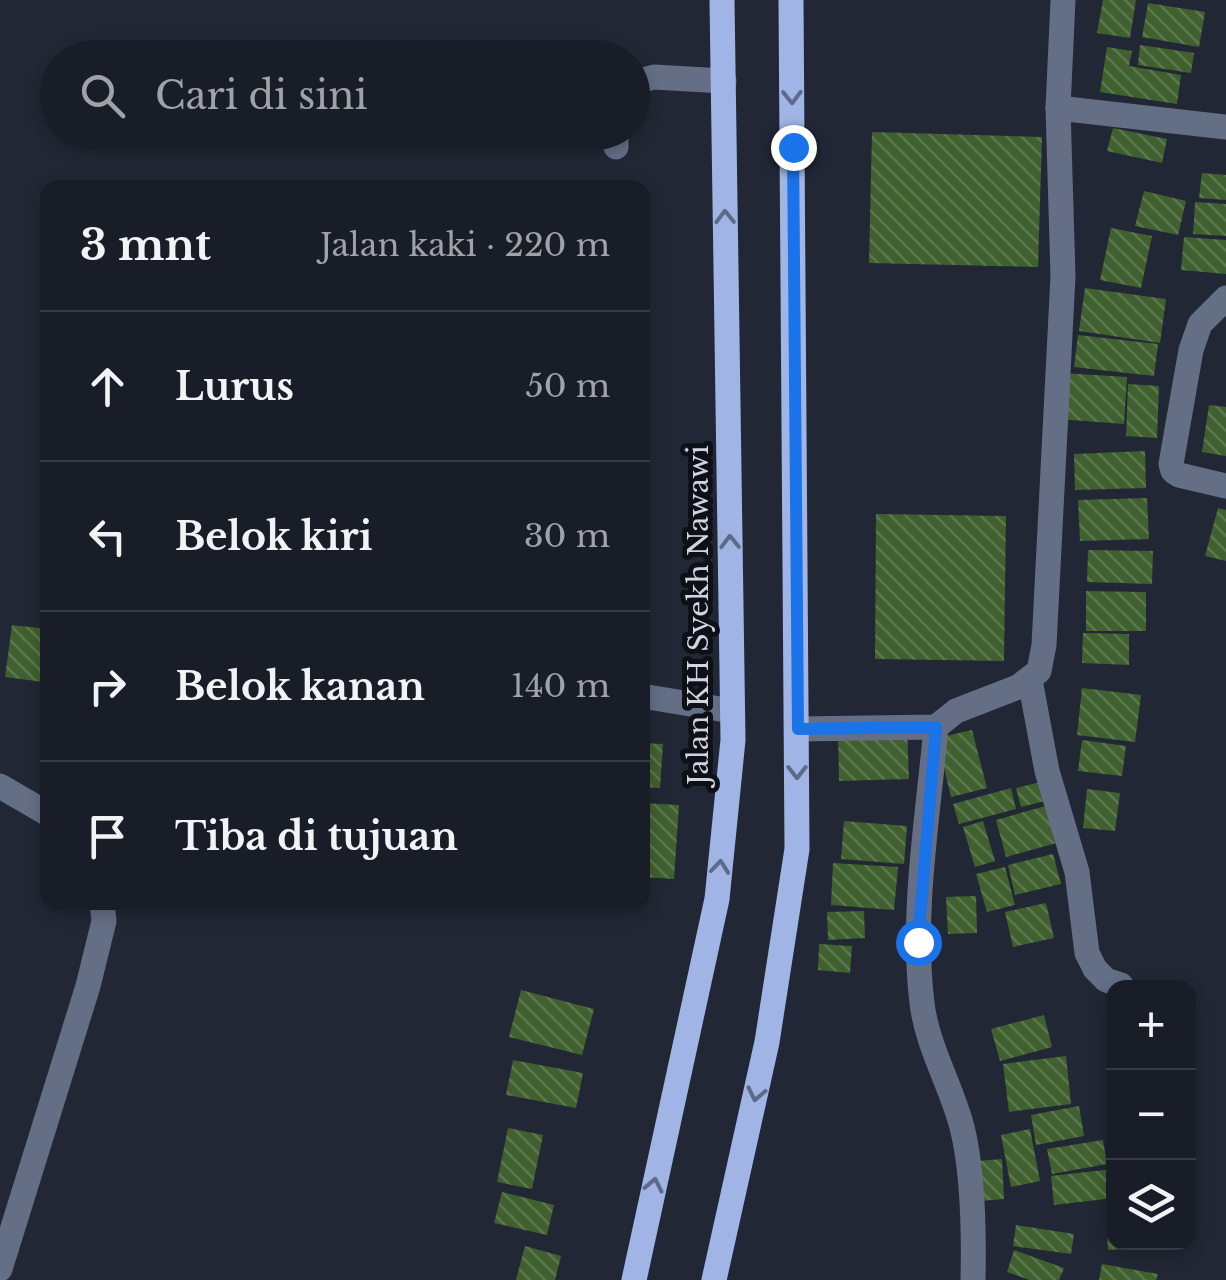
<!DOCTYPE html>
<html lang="id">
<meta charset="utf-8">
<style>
:root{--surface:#191d27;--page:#22262f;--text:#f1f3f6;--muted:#9fa2a7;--line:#373b44}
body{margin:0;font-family:"Libre Baskerville",serif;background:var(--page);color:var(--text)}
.controls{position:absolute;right:30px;bottom:30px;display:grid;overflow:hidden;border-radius:20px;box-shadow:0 5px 15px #0003}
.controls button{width:90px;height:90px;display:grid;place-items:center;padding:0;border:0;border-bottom:2px solid var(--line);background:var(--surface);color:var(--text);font:50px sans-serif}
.stop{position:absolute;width:30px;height:30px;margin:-22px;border:8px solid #1a73e8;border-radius:50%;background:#fff}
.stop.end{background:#1a73e8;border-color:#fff;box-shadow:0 2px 10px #0008}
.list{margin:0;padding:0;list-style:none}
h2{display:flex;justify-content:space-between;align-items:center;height:130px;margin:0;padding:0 40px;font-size:42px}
h2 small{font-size:32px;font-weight:400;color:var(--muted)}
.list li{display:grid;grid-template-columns:65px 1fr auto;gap:30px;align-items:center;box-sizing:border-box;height:150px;padding:0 40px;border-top:2px solid var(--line)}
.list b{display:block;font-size:38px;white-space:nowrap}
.list em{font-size:32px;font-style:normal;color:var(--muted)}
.icon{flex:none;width:55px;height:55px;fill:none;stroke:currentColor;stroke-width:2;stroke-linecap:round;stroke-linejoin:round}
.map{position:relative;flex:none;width:1226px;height:1280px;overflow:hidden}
.search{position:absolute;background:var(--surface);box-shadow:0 5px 15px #0003;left:40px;top:40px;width:610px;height:110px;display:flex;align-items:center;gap:25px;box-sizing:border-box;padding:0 35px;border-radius:55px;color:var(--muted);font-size:38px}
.panel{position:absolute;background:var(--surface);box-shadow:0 5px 15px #0003;left:40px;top:180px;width:610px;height:730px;border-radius:20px}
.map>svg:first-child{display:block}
</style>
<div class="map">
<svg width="1226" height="1280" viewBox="0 0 1226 1280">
<defs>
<pattern id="building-back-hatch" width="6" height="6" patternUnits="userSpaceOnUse" patternTransform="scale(2.5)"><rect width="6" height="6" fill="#40612f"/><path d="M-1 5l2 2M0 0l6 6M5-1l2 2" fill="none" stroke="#5b774d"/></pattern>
</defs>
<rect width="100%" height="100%" fill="#212734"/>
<g fill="url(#building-back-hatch)">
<path d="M1103,0H1136L1130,38L1097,33Z"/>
<path d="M1148,3L1205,12L1199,47L1142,37Z"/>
<path d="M1140,45L1194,53L1191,73L1138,65Z"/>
<path d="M1107,47L1132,51L1129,66L1181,75L1177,104L1100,92Z"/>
<path d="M1113,128L1167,139L1162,163L1107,151Z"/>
<path d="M872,132L1042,137L1038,267L869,263Z"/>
<path d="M1202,173L1226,175V200L1199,198Z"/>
<path d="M1144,191L1186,201L1178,235L1135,226Z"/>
<path d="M1195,202L1226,204V236L1193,234Z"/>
<path d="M1111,228L1152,236L1141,288L1100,280Z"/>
<path d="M1184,237L1226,240V274L1181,270Z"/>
<path d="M1085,288L1166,299L1160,343L1079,331Z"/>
<path d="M1078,335L1158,344L1154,376L1074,367Z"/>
<path d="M1062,373L1127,377L1124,424L1058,419Z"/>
<path d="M1128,384L1159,386L1157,438L1126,436Z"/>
<path d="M1209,405L1226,407V456L1202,452Z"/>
<path d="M1145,451L1146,488L1075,490L1074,454Z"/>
<path d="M1147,498L1149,539L1080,541L1078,500Z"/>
<path d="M1218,508L1226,510V561L1205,556Z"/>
<path d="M876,514L1006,516L1004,661L875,659Z"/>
<path d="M1088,550L1153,551L1152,584L1087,582Z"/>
<path d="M1086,591L1146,592V631H1086Z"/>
<path d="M12,625L48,629L43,682L5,677Z"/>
<path d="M1083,633L1129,634V665L1082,663Z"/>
<path d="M1082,688L1141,695L1135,742L1077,735Z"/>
<path d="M907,728L909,779L839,781L838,730Z"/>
<path d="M972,730L987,788L951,797L937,738Z"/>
<path d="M1082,740L1126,746L1122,776L1078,771Z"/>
<path d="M642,743L663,744L660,788L642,787Z"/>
<path d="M1045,781L1049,800L1021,807L1016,788Z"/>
<path d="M1011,788L1016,809L959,824L953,804Z"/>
<path d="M1087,789L1120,793L1115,831L1083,828Z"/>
<path d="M642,803L679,805L674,879L642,877Z"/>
<path d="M1049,805L1060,842L1006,857L996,820Z"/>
<path d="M844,821L907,826L904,864L841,859Z"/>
<path d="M983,821L995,861L975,867L963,827Z"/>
<path d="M1053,854L1061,884L1015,895L1008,865Z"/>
<path d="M833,863L898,867L894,910L831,905Z"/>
<path d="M1005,867L1015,905L987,912L976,874Z"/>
<path d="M976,896L977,933L948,934L946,897Z"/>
<path d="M1046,903L1054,938L1013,947L1005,912Z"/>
<path d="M864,911L865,938L828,940L827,912Z"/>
<path d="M819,944L852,946L850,973L818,970Z"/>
<path d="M521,990L594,1009L582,1055L509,1037Z"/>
<path d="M1044,1015L1052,1047L1000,1061L991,1029Z"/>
<path d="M1066,1056L1071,1104L1009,1112L1003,1064Z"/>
<path d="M513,1060L583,1073L576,1108L506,1095Z"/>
<path d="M1079,1106L1084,1136L1036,1145L1031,1115Z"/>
<path d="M508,1128L543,1135L532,1189L497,1182Z"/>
<path d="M1030,1129L1040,1181L1011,1187L1001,1135Z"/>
<path d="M1103,1140L1107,1164L1052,1174L1047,1149Z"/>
<path d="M1002,1159L1004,1199L981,1201L978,1161Z"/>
<path d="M1114,1169V1198L1054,1205L1051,1176Z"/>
<path d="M502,1192L554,1205L547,1235L494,1223Z"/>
<path d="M1016,1225L1074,1234L1071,1254L1013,1246Z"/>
<path d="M1114,1231V1242H1154L1155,1248L1108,1250L1107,1232Z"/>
<path d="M525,1246L561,1256L555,1280H516Z"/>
<path d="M1014,1250L1064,1268L1059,1280H1030L1007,1272Z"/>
<path d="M1102,1264L1158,1274L1156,1280H1099Z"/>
</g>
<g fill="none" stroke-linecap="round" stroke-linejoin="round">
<g stroke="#646e85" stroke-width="25">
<path d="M632,83L654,77L724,81"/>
<path d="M1058,108L1226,127"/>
<path d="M616,132V147"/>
<path d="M1226,298L1200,324L1191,350L1171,464L1173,471L1179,475L1226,486"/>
<path d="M1030,680L1047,771L1077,872L1087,953L1095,969L1106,980L1121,985"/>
<path d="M642,696L732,711"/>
<path d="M936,727C928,818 911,913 922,1003C927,1046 951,1085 962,1127C973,1171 974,1235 973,1280"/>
<path d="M798,729L936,727L956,711L1018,687L1039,671L1044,645L1063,276L1058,108L1063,0"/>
<path d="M0,786L48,814"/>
<path d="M0,1269L88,986L104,921L102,902"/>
</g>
<g stroke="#a0b5e5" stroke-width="25">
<path d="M634,1280L717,899L733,740L722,0"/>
<path d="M714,1280L767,1042L797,849L791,0"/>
</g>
</g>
<defs><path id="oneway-chevron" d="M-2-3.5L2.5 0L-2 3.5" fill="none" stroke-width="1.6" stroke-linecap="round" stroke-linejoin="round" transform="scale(2.5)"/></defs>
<g stroke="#5e6b88">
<use href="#oneway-chevron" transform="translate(792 97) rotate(89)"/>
<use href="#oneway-chevron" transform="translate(725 217) rotate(-91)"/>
<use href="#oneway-chevron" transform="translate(730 542) rotate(-91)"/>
<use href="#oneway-chevron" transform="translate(797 772) rotate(90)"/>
<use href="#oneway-chevron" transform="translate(720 867) rotate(-84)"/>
<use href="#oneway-chevron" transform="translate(756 1094) rotate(102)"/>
<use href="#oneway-chevron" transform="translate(654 1185) rotate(-78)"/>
</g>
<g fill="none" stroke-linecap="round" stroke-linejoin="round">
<path stroke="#1a73e8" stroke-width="12" d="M793,147L798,729L936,727L918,942"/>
</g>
<g text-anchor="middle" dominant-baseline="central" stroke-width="10" stroke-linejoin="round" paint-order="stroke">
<g font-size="28" fill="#d0d4dd" stroke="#0d1016">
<text transform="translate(698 615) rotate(-90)">Jalan KH Syekh Nawawi</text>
</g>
</g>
</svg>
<div class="controls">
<button>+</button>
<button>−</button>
<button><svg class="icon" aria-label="layers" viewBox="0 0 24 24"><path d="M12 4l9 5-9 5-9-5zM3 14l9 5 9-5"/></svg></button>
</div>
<div class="stop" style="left:918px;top:942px"></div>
<div class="stop end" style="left:793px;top:147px"></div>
<div class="search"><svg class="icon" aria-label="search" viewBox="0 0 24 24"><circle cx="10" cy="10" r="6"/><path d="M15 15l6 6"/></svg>Cari di sini</div>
<section class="panel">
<h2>3 mnt<small>Jalan kaki · 220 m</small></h2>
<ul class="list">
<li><svg class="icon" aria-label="ahead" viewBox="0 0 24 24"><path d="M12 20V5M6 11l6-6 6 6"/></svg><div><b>Lurus</b></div><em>50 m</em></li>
<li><svg class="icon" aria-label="left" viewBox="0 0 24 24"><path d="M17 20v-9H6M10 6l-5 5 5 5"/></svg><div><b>Belok kiri</b></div><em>30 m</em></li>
<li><svg class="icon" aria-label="right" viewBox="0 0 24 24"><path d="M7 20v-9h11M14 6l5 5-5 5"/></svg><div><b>Belok kanan</b></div><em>140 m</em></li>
<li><svg class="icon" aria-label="arrive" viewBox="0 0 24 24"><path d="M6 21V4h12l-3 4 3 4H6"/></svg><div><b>Tiba di tujuan</b></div></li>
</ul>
</section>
</div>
